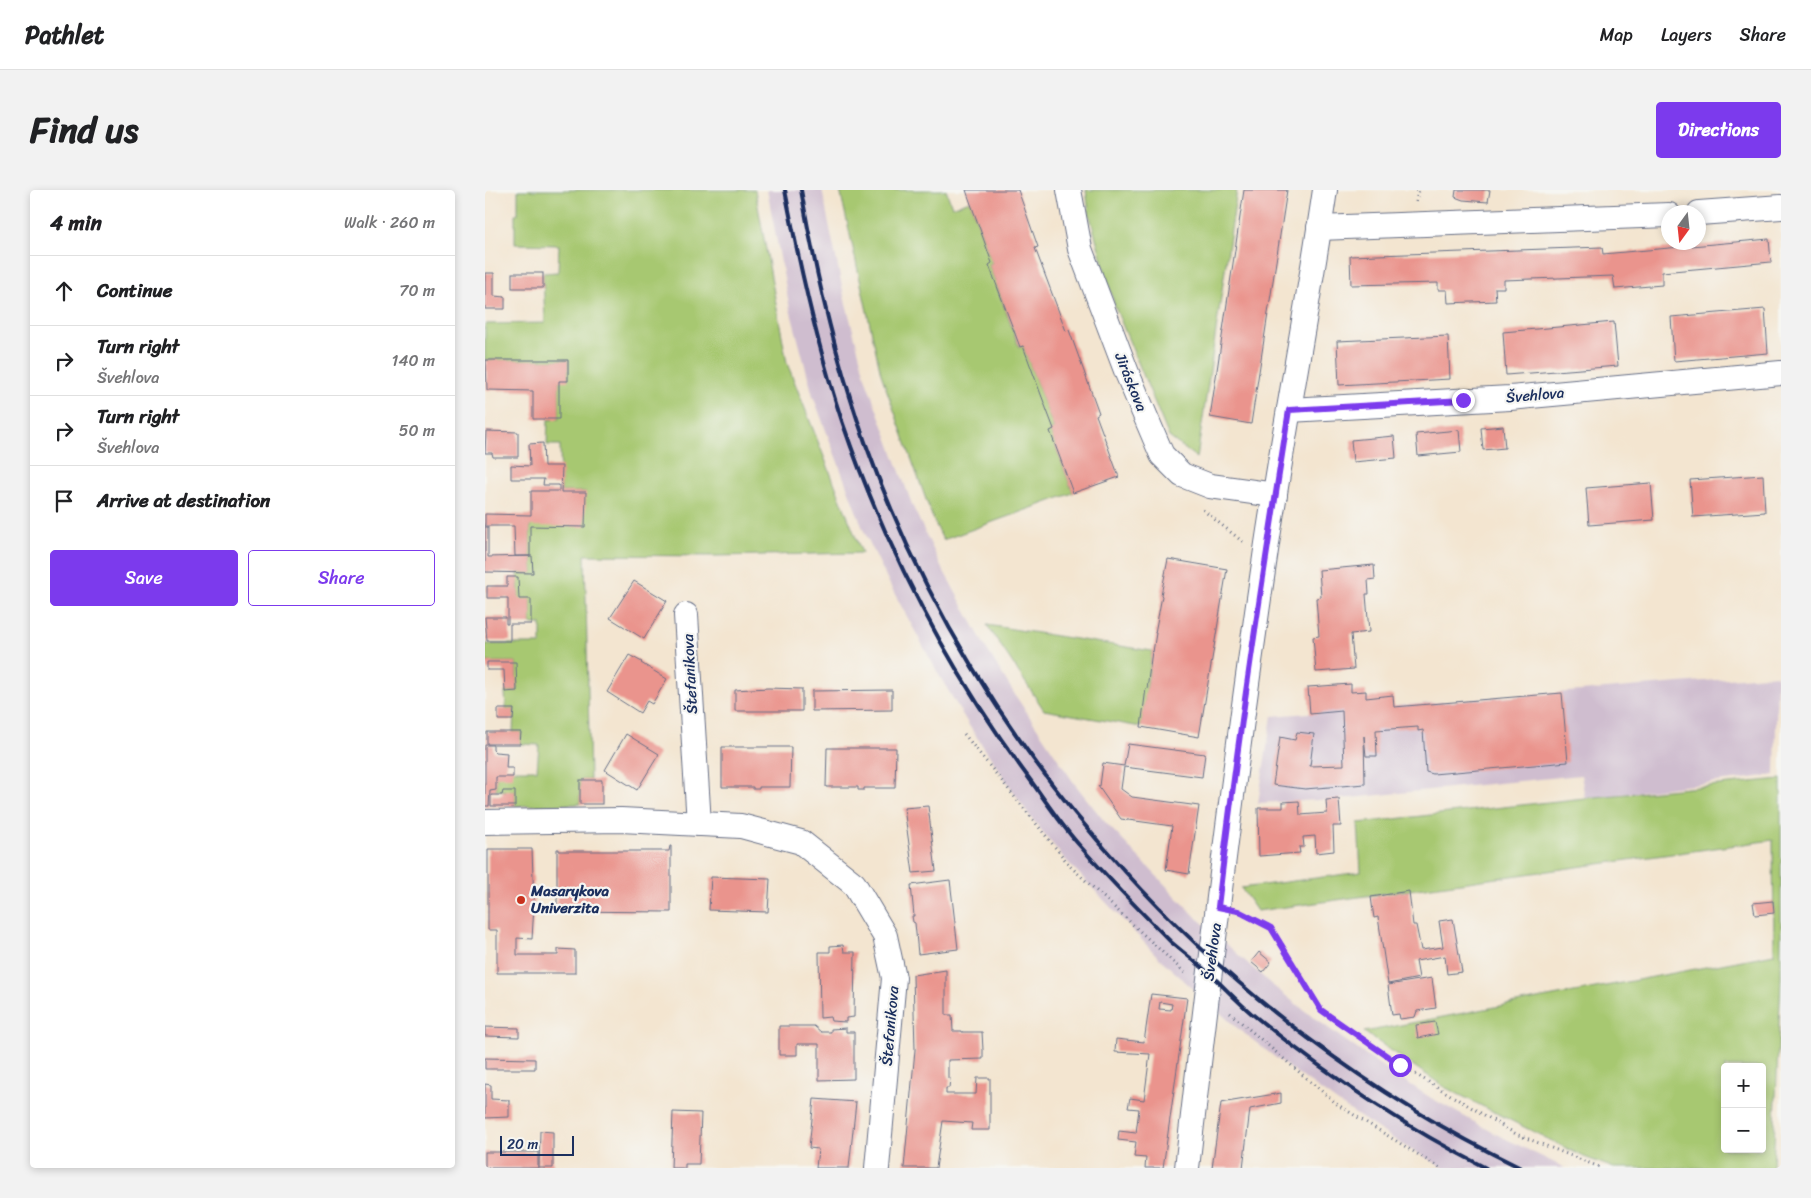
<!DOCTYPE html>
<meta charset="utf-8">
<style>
:root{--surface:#fff;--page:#f2f2f2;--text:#202124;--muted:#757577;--line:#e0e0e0;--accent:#7c3aed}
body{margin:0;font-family:Sriracha,sans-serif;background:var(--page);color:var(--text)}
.controls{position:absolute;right:15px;bottom:15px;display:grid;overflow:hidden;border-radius:5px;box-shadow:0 2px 8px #0003}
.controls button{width:45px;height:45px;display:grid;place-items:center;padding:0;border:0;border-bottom:1px solid var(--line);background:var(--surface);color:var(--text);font:25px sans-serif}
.compass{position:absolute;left:1176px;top:15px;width:45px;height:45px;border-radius:50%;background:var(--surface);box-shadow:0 2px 8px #0003;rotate:195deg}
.scale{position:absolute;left:15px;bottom:12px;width:74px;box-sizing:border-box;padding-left:5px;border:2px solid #1b2f5e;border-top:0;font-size:14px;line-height:18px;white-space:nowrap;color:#1b2f5e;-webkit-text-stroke:4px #f6f6f2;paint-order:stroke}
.stop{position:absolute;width:15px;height:15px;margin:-11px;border:4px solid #7c3aed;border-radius:50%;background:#fff}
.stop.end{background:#7c3aed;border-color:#fff;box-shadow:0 1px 5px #0008}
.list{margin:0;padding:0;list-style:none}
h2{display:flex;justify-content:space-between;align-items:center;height:65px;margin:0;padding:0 20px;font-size:21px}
h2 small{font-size:16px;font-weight:400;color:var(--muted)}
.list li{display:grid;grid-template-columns:32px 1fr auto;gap:15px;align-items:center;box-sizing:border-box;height:70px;padding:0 20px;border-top:1px solid var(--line)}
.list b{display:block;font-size:19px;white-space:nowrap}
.list p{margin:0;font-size:16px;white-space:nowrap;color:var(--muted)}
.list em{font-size:16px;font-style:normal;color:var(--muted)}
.actions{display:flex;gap:10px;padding:15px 20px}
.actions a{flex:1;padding:11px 0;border:1px solid var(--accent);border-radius:5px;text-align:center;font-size:18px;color:var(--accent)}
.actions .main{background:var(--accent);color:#fff}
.icon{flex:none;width:28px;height:28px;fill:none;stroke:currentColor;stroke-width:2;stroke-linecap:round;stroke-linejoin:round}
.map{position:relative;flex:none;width:1296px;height:978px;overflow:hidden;border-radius:5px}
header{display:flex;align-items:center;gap:30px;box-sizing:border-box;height:70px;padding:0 25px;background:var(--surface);border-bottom:1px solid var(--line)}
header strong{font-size:24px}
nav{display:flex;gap:28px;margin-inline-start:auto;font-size:18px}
.intro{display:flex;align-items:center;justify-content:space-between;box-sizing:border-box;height:120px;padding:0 30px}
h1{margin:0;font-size:35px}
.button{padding:12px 22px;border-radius:5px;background:var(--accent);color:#fff;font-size:18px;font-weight:700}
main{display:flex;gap:30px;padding:0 30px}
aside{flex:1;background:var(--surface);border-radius:5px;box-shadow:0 2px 8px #0003}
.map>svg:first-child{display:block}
</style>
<header>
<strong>Pathlet</strong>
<nav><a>Map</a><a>Layers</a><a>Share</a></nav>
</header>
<div class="intro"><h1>Find us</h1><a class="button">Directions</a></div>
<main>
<aside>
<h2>4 min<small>Walk · 260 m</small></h2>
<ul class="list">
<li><svg class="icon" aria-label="ahead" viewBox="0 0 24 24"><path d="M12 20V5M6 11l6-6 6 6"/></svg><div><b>Continue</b></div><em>70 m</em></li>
<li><svg class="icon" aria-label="right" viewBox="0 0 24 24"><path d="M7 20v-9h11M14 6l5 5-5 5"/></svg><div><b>Turn right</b><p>Švehlova</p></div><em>140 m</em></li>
<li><svg class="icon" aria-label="right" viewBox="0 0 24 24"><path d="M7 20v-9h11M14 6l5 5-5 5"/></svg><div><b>Turn right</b><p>Švehlova</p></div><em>50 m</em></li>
<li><svg class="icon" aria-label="arrive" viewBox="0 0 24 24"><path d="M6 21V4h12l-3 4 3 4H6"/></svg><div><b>Arrive at destination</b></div></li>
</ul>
<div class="actions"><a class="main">Save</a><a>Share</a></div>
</aside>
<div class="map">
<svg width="1296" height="978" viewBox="0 0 1296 978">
<rect width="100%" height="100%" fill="#f6f6f2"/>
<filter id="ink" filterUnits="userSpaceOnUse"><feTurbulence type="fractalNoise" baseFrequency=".02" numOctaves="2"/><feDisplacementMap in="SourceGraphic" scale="10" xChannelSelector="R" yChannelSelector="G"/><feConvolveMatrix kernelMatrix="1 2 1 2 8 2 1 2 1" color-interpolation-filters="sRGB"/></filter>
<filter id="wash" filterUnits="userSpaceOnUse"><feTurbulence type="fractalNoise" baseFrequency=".0096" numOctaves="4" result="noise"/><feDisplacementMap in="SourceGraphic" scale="20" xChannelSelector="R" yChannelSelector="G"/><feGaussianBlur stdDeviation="1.12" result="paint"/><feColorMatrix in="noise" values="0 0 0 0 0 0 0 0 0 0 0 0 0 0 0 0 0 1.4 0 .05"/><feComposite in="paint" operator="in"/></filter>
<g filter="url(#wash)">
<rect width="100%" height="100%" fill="#f3e5d0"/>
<g fill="#cfbdcf">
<path d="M282,0H337L359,106L381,190L428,317L455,374L501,458L532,508L589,593L620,632L711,727L787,795L824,824L883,867L946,908L1011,944L1080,978H959L918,955L852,912L791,868L751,837L674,768L578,667L545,626L485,537L454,485L407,399L378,339L328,206L305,119Z"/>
<path d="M1292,485L1290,585L1100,608L1096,585L854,609L773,613L787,526Z"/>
</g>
<g fill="#a7c871" stroke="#617c68" fill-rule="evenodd">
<path d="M33,0H270L302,173L377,363L230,366L100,365L105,590H95V614L30,616V601L11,600V587L28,580H52L54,555L35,554L36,542H28L29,519H21L20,502L32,501L31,472H0V454H56V434H46V410L34,409L33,383H48L47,367L45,366V336L101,302H76L75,255H62L63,230L74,229V191L83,190V170H0V134L60,133L58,83L73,82L74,55L30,54V24H33Z"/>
<path d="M355,0H461L467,17L485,11L507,73L504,75L534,157L538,156L569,239L565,241L588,303L458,350L448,329L396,184Z"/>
<path d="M601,0H752L712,268L684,247L630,117L604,23Z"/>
<path d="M502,435L667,461L656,537L559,520Z"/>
<path d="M1296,589V788L1288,978H1129L1099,967L961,898L879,842L1289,764L1288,650L772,721L756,698L876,682L873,633L1100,608ZM1240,877H1277V959H1240Z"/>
</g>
<g id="blocks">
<g fill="#ea948d" fill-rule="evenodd">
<path d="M481,0H533L553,57L550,58L581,141L584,140L614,223L611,225L634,287L588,303L565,241L569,239L561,218L538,156L535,157L504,75L507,73Z"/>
<path d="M759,0H802L766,234L725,227Z"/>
<path d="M971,0H1005L1003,12L978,10L970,7Z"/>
<path d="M1284,49L1286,72L1177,82V95L1130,99L1128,86L1019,90V98H1010L1011,111L963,113L962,100H953V93L866,95L865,66L1117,57L1118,64Z"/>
<path d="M0,83H9V106L20,107V119H0Z"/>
<rect x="27" y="83" width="31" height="15"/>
<path d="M1280,119L1283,163L1189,171L1186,127Z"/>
<path d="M1129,132L1133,176L1021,185L1018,142Z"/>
<path d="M963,146L965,189L854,195L852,151Z"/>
<path d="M1,170H83V191H74V229H48V201L2,200Z"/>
<path d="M1018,236L1020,258L998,260L996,238Z"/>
<path d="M974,240L976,262L933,266L931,244Z"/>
<path d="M1,241L33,242V267H8L7,263H0Z"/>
<path d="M909,246L911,268L868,272L866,250Z"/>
<path d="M58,253L59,276H77L76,302H101L100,337L45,336V366H30L29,336H0V324L46,325V301H74V295H58L59,289H26V275L45,276L44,254Z"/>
<path d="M1278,285L1280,322L1208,327L1205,290Z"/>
<path d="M1166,293L1169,330L1104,335L1101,298Z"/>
<path d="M0,337H3V367L47,366L48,383L0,382Z"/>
<path d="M683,369L742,379L714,547L656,537L661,498L662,499L667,461L668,462L671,443H670L677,406L676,405Z"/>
<path d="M889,375L890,389L883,390L884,404H881L884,442L866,444L869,479L831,482L828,447L834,446L831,408L836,407L834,380Z"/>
<path d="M22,387H33L34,409H46V434H25V451H2L0,427H21V434H23V408H2V396H22Z"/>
<path d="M149,391L182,411L159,449L125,428Z"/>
<path d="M144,465L157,472L156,473L182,489L167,514L162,511L155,523L122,502Z"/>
<path d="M2,472H31L32,501L20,502L19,480H2Z"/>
<path d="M866,494V502L881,501V508L908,505L909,517L1077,503L1083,572L982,581L948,584L941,582L938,540L933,541V537L891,540L892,566H881L879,546L880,594L820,599L788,595L795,547L810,550L812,542L829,544L825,576L859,575L857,521L825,524L823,497Z"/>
<path d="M283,498L317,499V521H250V500Z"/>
<path d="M407,500V520L327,521V501Z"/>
<path d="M13,519H29L28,530H13Z"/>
<path d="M2,542H36L35,554H2Z"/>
<path d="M141,544L174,564L152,600L120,580Z"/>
<path d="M643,554L720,564L717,587L639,577L636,599L647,607L714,616L704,684L681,680L687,636L636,629L613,596H615L618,573L639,576Z"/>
<path d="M0,555H8V560L10,562L22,563L21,578H28V587H11V600L5,601L4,616H0Z"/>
<path d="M237,557H306L305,597H274V599H268V597H237Z"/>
<path d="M342,558H411L410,598H379V600H373V597H341Z"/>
<rect x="95" y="590" width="22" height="24"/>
<path d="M18,601H30V616H6V605H17Z"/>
<path d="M854,609L856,636H848L849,661L831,663L830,646L818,647L819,657H814L815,663L774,666L773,618H798V612L814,611L815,625L842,623L841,610Z"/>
<path d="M443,616L451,681L428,683L419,618Z"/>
<path d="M185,656H186V722L72,721V659H74V661H184Z"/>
<path d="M3,659H47L49,715L47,749L32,748V765H73V759L90,760V783H12V740H3Z"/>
<path d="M226,687L285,689L283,722L224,720Z"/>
<path d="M465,690L473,759L433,764L430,733L428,732L427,726H429L426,695Z"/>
<path d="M924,701L928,735H931L936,760L958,757L954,731L968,729L977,782L962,784L960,766L931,771L934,788L903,794L893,727L889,728L886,707Z"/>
<path d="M1288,711L1289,723L1270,725L1268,713Z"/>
<path d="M358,755L359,762H370L369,827L361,828V832L346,831L345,827L335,828L334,762H345V756Z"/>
<path d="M774,762L786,772L778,782L766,772Z"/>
<path d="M461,780V825H467L468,841H477V842H497L498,860V869L463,870V888H465L464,898H461V904H491L492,888H505V940H486L487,933L458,931L451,978H419L430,860L428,785Z"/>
<path d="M947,788L951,818L932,821L930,827L915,829L914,824L907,825L903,795Z"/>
<path d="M666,804L702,808L678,978H660L661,968L649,967L651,952L633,950L634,941L651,943L654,919L643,918L645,908L659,910L665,864L630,862L631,849L659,852ZM675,812L687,814L686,820L674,819Z"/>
<path d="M950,832L953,844L933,848L931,835Z"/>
<path d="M294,836H329L336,842H346V839L361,838V842H369V889L334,890V854H312V865H294Z"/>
<path d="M0,837L34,838V847L0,846Z"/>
<path d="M0,868L50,869V879H0Z"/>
<path d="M0,894L6,895V909L24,910V927L0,928Z"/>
<path d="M796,903V913L765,919L758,978H727L736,913Z"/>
<path d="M329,909L371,912L364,978H331L333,959L324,958Z"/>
<path d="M188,922L216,923L214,974H200V978H186Z"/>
<path d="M55,941L68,942V978H54Z"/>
<rect x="0" y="962" width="53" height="16"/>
</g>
</g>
</g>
<g filter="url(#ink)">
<use href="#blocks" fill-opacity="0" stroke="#676f86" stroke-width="1"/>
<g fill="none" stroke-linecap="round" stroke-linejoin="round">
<defs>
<g id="street">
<path d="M584,0L595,59L642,183L677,265L697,285L725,296L790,305"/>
<path d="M1214,23L1296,17"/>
<path d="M834,38L1184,25"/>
<path d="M804,220L1025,208L1296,183"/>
<path d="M201,425L214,634"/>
<path d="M0,632L136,630L256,636L316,652L369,694L400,746L409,788L392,978"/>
<path d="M702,978C725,774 750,570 780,367C798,245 822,123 840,0"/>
</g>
</defs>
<use href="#street" stroke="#676f86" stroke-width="26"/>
<g stroke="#676f86" stroke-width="3" stroke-dasharray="1 4" stroke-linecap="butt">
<path d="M931,12L933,0"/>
<path d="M718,320L758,352"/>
<path d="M479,544L586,677L701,784"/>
<path d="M755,723L786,737L836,820L915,875L1031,944L1117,978"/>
<path d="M745,823L853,915L955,978"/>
</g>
<use href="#street" stroke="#fff" stroke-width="24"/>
<g stroke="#1b2f5e" stroke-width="4">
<path d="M300,0C315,78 332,156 357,231C401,360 465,482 546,591C562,613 577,636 595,656C624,689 655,721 686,752C699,763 712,773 725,784C739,797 752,811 766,823C838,882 918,936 1001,978"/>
<path d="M316,0C331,86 351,170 380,252C492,566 736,834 1036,978"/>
</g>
</g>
</g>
<g fill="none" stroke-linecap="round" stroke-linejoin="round" filter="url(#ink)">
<path stroke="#7c3aed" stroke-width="6" d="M915,875L836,820L786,738L753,721L733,717C752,551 778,385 804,220L978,210"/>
</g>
<circle fill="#c8321e" stroke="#f6f6f2" stroke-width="2" cx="36" cy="710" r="5"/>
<g text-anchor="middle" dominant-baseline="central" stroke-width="4.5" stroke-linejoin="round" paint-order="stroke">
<g font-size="15" fill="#1b2f5e" stroke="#f6f6f2">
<text transform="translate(646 192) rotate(68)">Jiráskova</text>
<text transform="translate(1050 205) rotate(-5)">Švehlova</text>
<text transform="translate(205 484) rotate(-93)">Štefanikova</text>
<text transform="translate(727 762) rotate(-82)">Švehlova</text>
<text transform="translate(405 836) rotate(-85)">Štefanikova</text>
</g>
<g font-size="15" font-weight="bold" fill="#1b2f5e" stroke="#f6f6f2" text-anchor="start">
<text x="46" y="701">Masarykova<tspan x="46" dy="17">Univerzita</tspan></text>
</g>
</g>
</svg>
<div class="controls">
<button>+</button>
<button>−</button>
</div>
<svg class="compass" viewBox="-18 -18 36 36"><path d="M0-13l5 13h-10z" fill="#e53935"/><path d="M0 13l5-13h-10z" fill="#757577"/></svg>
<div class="scale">20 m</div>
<div class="stop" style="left:915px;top:875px"></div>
<div class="stop end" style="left:978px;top:210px"></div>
</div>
</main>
